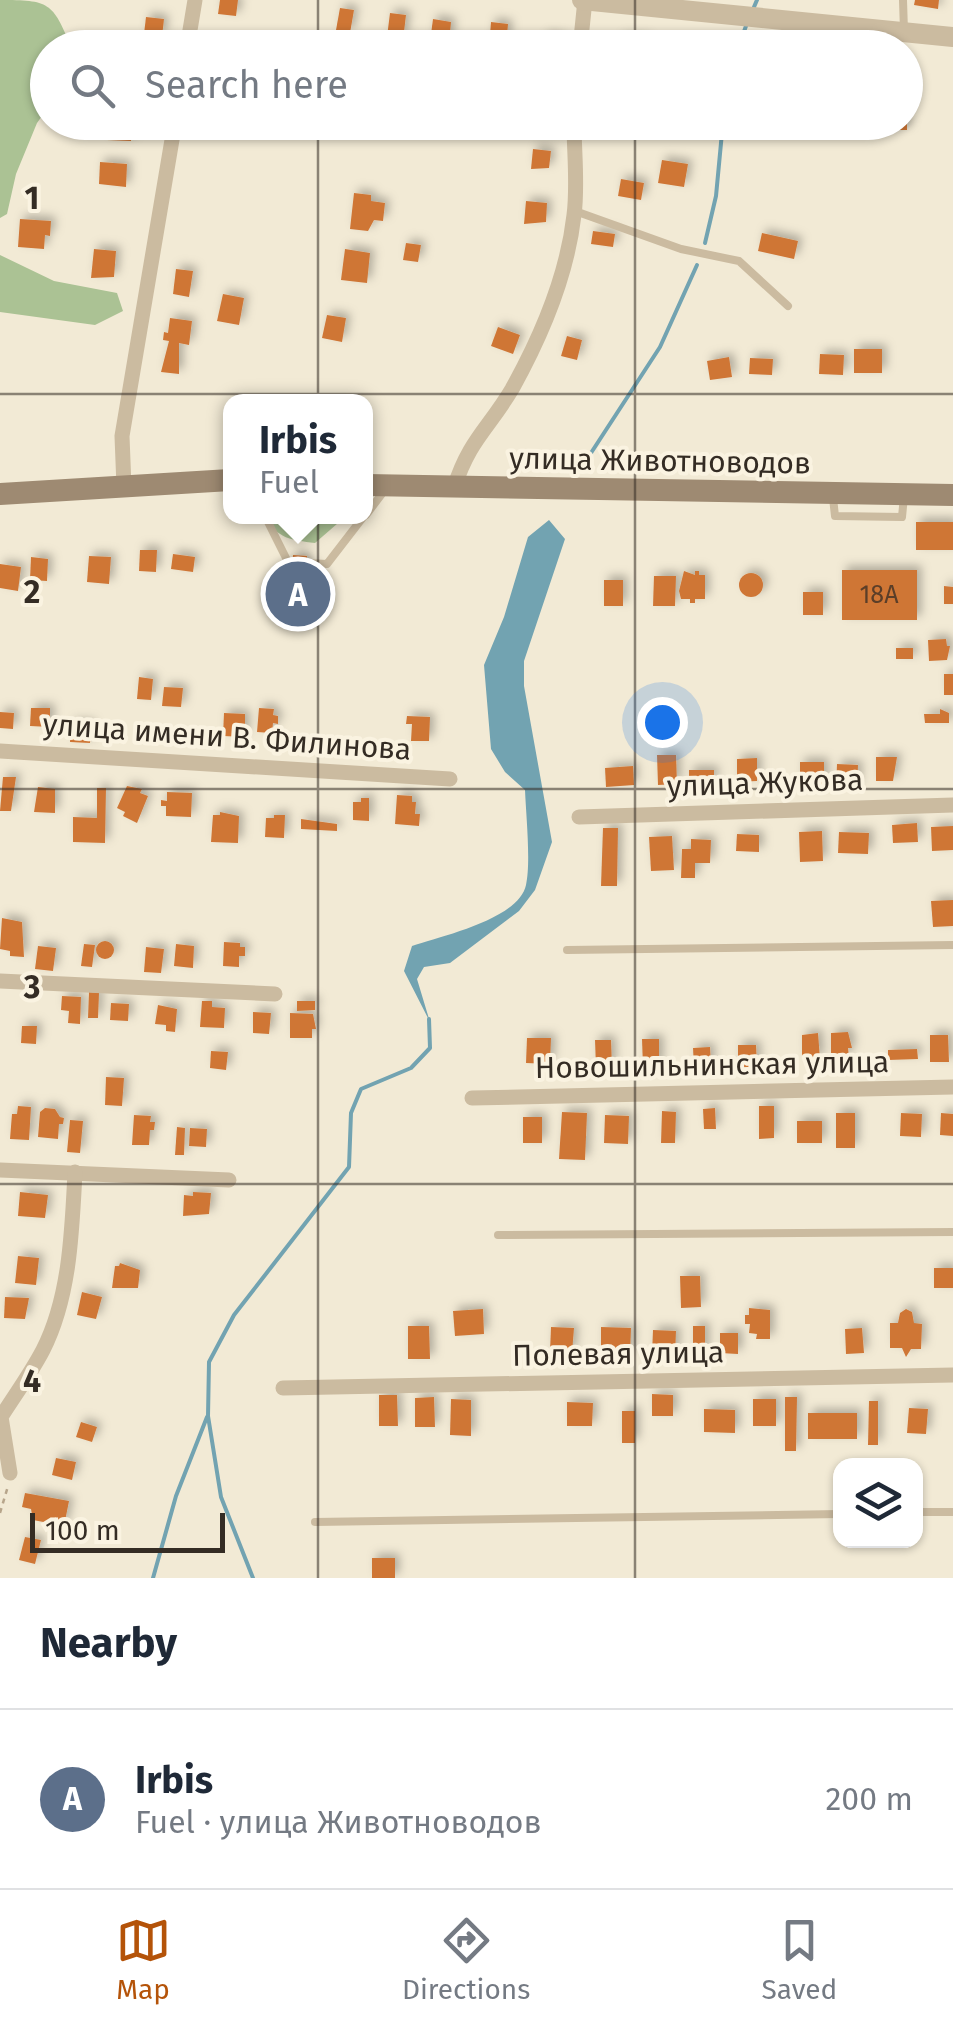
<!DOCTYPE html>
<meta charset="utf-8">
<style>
:root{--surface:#fff;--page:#f6f6f7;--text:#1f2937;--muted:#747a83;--line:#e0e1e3;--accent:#b45309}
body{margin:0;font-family:"Fira Sans",sans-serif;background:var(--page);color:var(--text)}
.controls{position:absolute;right:30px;bottom:30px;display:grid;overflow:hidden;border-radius:20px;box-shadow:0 2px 8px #0004}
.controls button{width:90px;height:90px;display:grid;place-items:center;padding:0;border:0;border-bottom:2px solid var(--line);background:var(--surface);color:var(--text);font:50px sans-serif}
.scale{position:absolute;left:30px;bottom:25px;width:195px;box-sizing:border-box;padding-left:10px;border:5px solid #342c24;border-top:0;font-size:28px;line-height:35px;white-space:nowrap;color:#342c24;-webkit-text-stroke:8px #faf3e1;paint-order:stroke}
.you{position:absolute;left:662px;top:722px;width:35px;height:35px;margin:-25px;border:8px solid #fff;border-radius:50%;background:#1a73e8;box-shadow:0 0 0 15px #1a73e833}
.badge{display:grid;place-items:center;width:65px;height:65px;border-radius:50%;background:var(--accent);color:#fff;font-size:32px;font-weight:700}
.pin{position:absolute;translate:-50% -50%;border:5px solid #fff;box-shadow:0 2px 10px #0006}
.popup{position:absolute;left:223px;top:394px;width:150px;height:130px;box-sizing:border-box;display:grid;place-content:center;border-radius:20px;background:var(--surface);filter:drop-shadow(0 2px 8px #0005);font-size:32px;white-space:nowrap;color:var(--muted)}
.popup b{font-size:38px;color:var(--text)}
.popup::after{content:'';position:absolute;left:50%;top:100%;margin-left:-20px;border:20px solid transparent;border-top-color:var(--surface)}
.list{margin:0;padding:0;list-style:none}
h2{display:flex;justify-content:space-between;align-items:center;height:130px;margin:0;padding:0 40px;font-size:42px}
h2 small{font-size:32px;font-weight:400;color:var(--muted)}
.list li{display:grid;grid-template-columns:65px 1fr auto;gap:30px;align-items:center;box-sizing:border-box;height:180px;padding:0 40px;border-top:2px solid var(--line)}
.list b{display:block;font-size:38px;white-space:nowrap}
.list p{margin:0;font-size:32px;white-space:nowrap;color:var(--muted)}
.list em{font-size:32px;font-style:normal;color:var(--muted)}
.icon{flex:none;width:55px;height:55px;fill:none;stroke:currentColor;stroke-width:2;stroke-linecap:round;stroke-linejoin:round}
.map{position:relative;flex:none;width:953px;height:1578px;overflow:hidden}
.search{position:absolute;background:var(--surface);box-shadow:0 2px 8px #0004;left:30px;right:30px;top:30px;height:110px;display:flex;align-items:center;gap:25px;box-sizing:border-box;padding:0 35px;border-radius:55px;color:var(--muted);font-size:38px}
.sheet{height:310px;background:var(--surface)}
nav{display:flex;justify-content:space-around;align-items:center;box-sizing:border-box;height:140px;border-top:2px solid var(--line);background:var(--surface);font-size:28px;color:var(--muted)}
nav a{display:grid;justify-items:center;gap:5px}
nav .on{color:var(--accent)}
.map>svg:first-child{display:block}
</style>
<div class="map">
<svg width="953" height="1578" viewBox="0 0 953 1578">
<defs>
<filter id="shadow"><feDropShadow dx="4.5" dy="-4.5" stdDeviation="5" flood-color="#0004"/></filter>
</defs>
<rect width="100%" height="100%" fill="#f2ead5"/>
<g fill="#abc294">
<path d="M0,0C49,0 53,2 71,47L48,48L47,109L37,123L16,174L7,214L0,218Z"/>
<path d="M0,255L54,281L117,293L123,311L95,325L0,312Z"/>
<path d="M265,517H345L315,543C291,540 278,539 265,517Z"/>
</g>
<path fill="#72a3b1" d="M549,520L565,539L524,661V686L552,842L535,890L519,911L450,963L424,967L417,979L430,1022L404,971L412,946C442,936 519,919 526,885C531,862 526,815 525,790L505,772L491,749L484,665L504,617L528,537Z"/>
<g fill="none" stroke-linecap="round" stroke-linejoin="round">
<g stroke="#72a3b1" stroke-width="4">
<path d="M754,7L757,0"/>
<path d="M738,48L746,26"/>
<path d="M705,243L716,196L723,122"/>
<path d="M589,456L660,347L697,265"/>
<path d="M153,1578L176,1496L207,1417"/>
<path d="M253,1578L221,1497L208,1416L209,1362L234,1315L349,1167L351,1113L361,1089L411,1068L430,1048L429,1019"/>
</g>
</g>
<g fill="#cf7636" filter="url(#shadow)">
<path d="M220,0H238L236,16L218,14Z"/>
<path d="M915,0H939L938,9L914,5Z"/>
<path d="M340,8L354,10L350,33L336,30Z"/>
<path d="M390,13L406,15L403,40L387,37Z"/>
<path d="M146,17L164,19L162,37L144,34Z"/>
<path d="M433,19L451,22L449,44L430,42Z"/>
<path d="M491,22L508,24L506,48H489Z"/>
<path d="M544,36L563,39L562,48H543Z"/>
<path d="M620,38L647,40L646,48H619Z"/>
<path d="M108,122H132L131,141L107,140Z"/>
<rect x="883" y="122" width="24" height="8"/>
<path d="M533,149L551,151L549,168L531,169Z"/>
<path d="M662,160L688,164L684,187L658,183Z"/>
<path d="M100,162L127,164L126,187L99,184Z"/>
<path d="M621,179L644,183L641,200L618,196Z"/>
<path d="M354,193L371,195V201L385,203L383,221L374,220L368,231L350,229Z"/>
<path d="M526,201L547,203L546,222L524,224Z"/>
<path d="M20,219L51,221L50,236L45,235L44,249L18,247Z"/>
<path d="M593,231L615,234L613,247L591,244Z"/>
<path d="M762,233L798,241L794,259L758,251Z"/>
<path d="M406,243L421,245L418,262L403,260Z"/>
<path d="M94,249L116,251L114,277L91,278Z"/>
<path d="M345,249L370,253L367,283L341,280Z"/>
<path d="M176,269L193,271L189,297L173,294Z"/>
<path d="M223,294L244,298L239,325L217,321Z"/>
<path d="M327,315L346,318L342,342L322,338Z"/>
<path d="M170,318L192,321L189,345L179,343V374L161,372L169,341L163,340L164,332L168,333Z"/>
<path d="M498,327L520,335L513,354L491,346Z"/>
<path d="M567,336L582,340L577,360L561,356Z"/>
<rect x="854" y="349" width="28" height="24"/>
<path d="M820,354L844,355L843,375L819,374Z"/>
<path d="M729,357L732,377L710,380L707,361Z"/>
<path d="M750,358L773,359L772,375L749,374Z"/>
<rect x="916" y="522" width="37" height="28"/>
<path d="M140,550H157L156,572L139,571Z"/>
<path d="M173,554L195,557L193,572L171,569Z"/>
<path d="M293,555L307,556L304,600L290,599Z"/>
<path d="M89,556L111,557L109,584L87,582Z"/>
<path d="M31,557L48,559L47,581L30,580Z"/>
<path d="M0,564L21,567L18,591L0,588Z"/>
<rect x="842" y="570" width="75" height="50"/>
<path d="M684,571L695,575V571H699V575H705V599H695V603H690V599H681L679,591Z"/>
<circle cx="751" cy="585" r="12"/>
<path d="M654,576H676L675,606H653Z"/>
<rect x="604" y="580" width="19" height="26"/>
<path d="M944,586L953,587V604H944Z"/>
<rect x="803" y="592" width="20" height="23"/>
<path d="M946,639L947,646H950L947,660L929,661L928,640Z"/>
<rect x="896" y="648" width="17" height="11"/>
<rect x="944" y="674" width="9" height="21"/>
<path d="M139,677L153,679L151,700L137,699Z"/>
<path d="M164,687L183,688L181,707L162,706Z"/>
<path d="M31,708H50V727L30,726Z"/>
<path d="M259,708L274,709L273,715L278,716V724L273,723L272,733L257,732Z"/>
<path d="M940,709L949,713V723H925L924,714H940Z"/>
<path d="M0,712L14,713L13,729L0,728Z"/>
<path d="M224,713L245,714V737L223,736Z"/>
<path d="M407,716L430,717L429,741H411L412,724H406Z"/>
<path d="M71,723L91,724L90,743L70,742Z"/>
<path d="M657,755H676L677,784L658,785Z"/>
<path d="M876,757H897L893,781H876Z"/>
<path d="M757,758V781L737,782V759Z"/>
<rect x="800" y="762" width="24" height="29"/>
<path d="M837,764L858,765L857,788L836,787Z"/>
<path d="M633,766L634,785L606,787L605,768Z"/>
<rect x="689" y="770" width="25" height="13"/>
<path d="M3,777H16L11,811H0Z"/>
<path d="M127,786L142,789L140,793L148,796L137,823L123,816L125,812L117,808Z"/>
<path d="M38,787L55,789V813L34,812Z"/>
<path d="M97,788H106L105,843L73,842V817L97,818Z"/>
<path d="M167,792L192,793L191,817L166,816V806H161V800L167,801Z"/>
<path d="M397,795L412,796V802H416L415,814H420L419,826L395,824Z"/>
<path d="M361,798H369V821L353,820V802H361Z"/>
<path d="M220,812L239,816L238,843L211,842L213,815H220Z"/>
<path d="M274,815H285L284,838L265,837L266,818H274Z"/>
<path d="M301,819L337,824V831L301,829Z"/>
<path d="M917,823L918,842L893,843L892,825Z"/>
<path d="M953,826V850L932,851L931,827Z"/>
<path d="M603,828H618L617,886H601Z"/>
<path d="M822,831L823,861L800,862L799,832Z"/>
<path d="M839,832L869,833L868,854L838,853Z"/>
<path d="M737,834L759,835V852L736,851Z"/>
<path d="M672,836L674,870L651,871L649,837Z"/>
<path d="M691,839L711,840L710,863H695V878H681L682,849H691Z"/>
<path d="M953,900V926L933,927L931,901Z"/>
<path d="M2,918L22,922L24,957L10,956V951L0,949Z"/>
<circle cx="105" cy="950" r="9"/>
<path d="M224,942L240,943V947H245V956H239V967L223,966Z"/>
<path d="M84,944L95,945L92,967L81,966Z"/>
<path d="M176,944L194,946L193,968L174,966Z"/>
<path d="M38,946L56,948L53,971L35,969Z"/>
<path d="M146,947L164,949L161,973L144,972Z"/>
<path d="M89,992L99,993L98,1018H88Z"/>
<path d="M62,996L81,997L80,1024L68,1023L69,1011L61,1010Z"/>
<path d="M202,1001H212V1007L225,1008L224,1028L200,1027Z"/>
<path d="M297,1001H315V1010L297,1011Z"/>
<path d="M111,1003L129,1004L128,1021L110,1020Z"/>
<path d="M158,1005L177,1009L175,1032L166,1031V1025L155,1024Z"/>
<path d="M253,1012L271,1013L269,1034L253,1033Z"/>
<path d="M290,1013L313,1014L316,1029H312V1038H290Z"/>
<path d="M22,1026H37L36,1044L21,1043Z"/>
<path d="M848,1032L852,1048H848L849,1057H831V1033Z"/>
<path d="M818,1033L820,1059H802V1035Z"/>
<path d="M930,1035H948L949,1062H930Z"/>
<path d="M527,1038H551L550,1064L526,1063Z"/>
<path d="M642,1039H659V1067H643Z"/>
<path d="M595,1040H611L612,1067H596Z"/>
<path d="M738,1045H756L757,1067H738Z"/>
<path d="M710,1047L711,1067H694L693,1048Z"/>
<path d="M917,1049L918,1059L888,1060V1050Z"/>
<path d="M211,1051L228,1052L226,1070L210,1068Z"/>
<path d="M106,1077L124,1078L122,1106L105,1105Z"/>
<path d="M18,1106L31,1107L29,1140L10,1139L12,1114H17Z"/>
<path d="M759,1106H774V1138L759,1139Z"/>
<path d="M45,1108L55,1109L60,1117L64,1118L63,1124H59L58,1139L38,1137L40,1112Z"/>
<path d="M715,1108L716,1129H704L703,1109Z"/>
<path d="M662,1111L676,1112L675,1143H661Z"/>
<path d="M562,1112L587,1113L585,1160L559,1159Z"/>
<rect x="836" y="1113" width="19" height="35"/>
<path d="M901,1113L922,1114L921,1137L900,1136Z"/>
<path d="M941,1113L953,1114V1136L940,1135Z"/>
<path d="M134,1115L151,1116L150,1122H155L154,1130H150L149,1145H132Z"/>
<path d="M605,1115L629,1116L628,1144L604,1143Z"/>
<rect x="523" y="1117" width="19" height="26"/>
<path d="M70,1120L83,1121L80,1153L67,1152Z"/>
<rect x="797" y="1121" width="25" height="22"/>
<path d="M177,1127L185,1128L184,1155H175Z"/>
<path d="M190,1128L207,1129L206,1147L189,1146Z"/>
<path d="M20,1192L48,1195L45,1218L18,1216Z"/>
<path d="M193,1192L211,1193L209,1214L183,1216L184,1195L193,1196Z"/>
<path d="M18,1256L39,1258L36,1285L15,1283Z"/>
<path d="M120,1263L140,1270L138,1288H112L115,1266H119Z"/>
<rect x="934" y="1268" width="19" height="20"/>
<path d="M680,1276H700L701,1307L681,1308Z"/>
<path d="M82,1292L102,1297L96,1319L77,1315Z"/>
<path d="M5,1297L29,1298L25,1319L4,1318Z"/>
<path d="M749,1308L770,1310V1339H756L757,1334L749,1333L750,1324H745V1315H749Z"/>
<path d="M483,1309L484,1334L455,1336L453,1311Z"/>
<path d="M906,1309L912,1312L914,1323L922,1324L921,1349H911L906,1357L902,1348H890V1323H898L900,1313Z"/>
<path d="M408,1326H429L430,1359H408Z"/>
<rect x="693" y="1326" width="12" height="28"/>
<path d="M551,1327L574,1328L572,1353L550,1352Z"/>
<path d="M601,1327L631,1328L630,1355L601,1354Z"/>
<path d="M862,1328L864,1353L846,1354L845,1329Z"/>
<path d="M653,1330L676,1331L675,1355L652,1354Z"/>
<path d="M720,1333H738V1354L720,1353Z"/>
<path d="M652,1394L673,1395V1416H652Z"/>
<path d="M379,1395H397L398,1426H379Z"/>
<path d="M434,1397L435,1427H415V1398Z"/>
<path d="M785,1397H797L796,1451H785Z"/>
<path d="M451,1399L471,1400V1436L450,1435Z"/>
<rect x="753" y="1399" width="23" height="27"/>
<path d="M869,1401H878V1445H868Z"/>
<path d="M567,1402L593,1403L592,1426H567Z"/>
<path d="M909,1408L928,1409L926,1434L907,1433Z"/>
<path d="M704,1409L735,1410V1433L704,1432Z"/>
<rect x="622" y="1411" width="13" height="32"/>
<rect x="808" y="1413" width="49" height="26"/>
<path d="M81,1422L97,1427L92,1442L76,1437Z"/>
<path d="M56,1458L76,1462L72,1480L52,1475Z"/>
<path d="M25,1493L69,1501L64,1526L33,1520L31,1509L22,1507Z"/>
<path d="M25,1537L41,1540L35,1564L19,1560Z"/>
<rect x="372" y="1558" width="23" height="20"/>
</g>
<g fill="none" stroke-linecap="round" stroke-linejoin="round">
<path stroke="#b7a58b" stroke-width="2.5" stroke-dasharray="5 5" stroke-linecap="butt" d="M0,1513L8,1486"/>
<g stroke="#cbbba0" stroke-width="8">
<path d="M903,0L904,31"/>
<path d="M575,211L681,249L739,261L788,306"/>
<path d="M833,498L835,516L902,517L904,496"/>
<path d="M366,515L384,491"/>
<path d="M265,516L288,562L327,564L364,516"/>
<path d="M567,950L953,945"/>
<path d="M498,1235L953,1232"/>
<path d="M916,1512H953"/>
<path d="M315,1522L840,1514"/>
</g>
<g stroke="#cbbba0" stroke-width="15">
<path d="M187,48L195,0"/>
<path d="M580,48L585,0"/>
<path d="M124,487L122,436L175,122"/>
<path d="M454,488C469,440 489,428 512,389C542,335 567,277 574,215C578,185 574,153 574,122"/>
<path d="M0,751L450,779"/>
<path d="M579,817L953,805"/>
<path d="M0,981L275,994"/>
<path d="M472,1098L953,1087"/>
<path d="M0,1170L229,1180"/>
<path d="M283,1388L953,1375"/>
<path d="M10,1473L1,1417C15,1395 31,1373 43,1350C70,1297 72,1231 75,1172"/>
</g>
<path stroke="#cbbba0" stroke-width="20" d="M582,0L953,37"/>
<g stroke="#9e8a72" stroke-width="22">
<path d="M366,485L953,495"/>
<path d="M0,494L230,480"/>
</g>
</g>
<path fill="none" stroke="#342c24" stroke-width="2.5" stroke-opacity="0.55" d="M318,0V48M635,0V48M318,122V1578M635,122V1578M0,394H953M0,789H953M0,1184H953"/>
<g text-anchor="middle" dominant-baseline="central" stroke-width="8" stroke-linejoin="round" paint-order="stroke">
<g font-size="25" fill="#5b3e28">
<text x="879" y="595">18А</text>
</g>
<g font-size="30" fill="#342c24" stroke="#faf3e1">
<text transform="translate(660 461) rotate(1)">улица Животноводов</text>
<text transform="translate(227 737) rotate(4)">улица имени В. Филинова</text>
<text transform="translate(765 783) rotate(-2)">улица Жукова</text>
<text transform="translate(712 1065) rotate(-1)">Новошильнинская улица</text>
<text transform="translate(618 1354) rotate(-1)">Полевая улица</text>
</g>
</g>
<g font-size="32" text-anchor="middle" font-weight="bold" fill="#342c24" stroke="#faf3e1" stroke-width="8" stroke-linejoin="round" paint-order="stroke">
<text x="32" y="209">1</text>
<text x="32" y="603">2</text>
<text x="32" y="998">3</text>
<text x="32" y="1392">4</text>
</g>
</svg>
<div class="controls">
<button><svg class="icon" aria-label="layers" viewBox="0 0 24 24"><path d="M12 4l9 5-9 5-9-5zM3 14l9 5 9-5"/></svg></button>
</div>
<div class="scale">100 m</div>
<div class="you"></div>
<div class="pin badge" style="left:298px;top:594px;background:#5c6f8a">A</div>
<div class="popup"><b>Irbis</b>Fuel</div>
<div class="search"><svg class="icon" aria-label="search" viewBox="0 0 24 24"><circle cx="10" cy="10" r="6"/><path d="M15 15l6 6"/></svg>Search here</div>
</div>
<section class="sheet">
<h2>Nearby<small></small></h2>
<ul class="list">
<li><span class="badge" style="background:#5c6f8a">A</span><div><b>Irbis</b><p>Fuel · улица Животноводов</p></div><em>200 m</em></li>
</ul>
</section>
<nav>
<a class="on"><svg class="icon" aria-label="map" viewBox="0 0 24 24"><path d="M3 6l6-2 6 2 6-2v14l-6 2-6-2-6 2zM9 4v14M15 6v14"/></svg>Map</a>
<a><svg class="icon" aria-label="directions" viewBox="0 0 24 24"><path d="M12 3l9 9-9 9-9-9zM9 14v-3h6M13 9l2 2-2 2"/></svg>Directions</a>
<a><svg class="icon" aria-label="saved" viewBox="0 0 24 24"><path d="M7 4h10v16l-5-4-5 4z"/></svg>Saved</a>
</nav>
